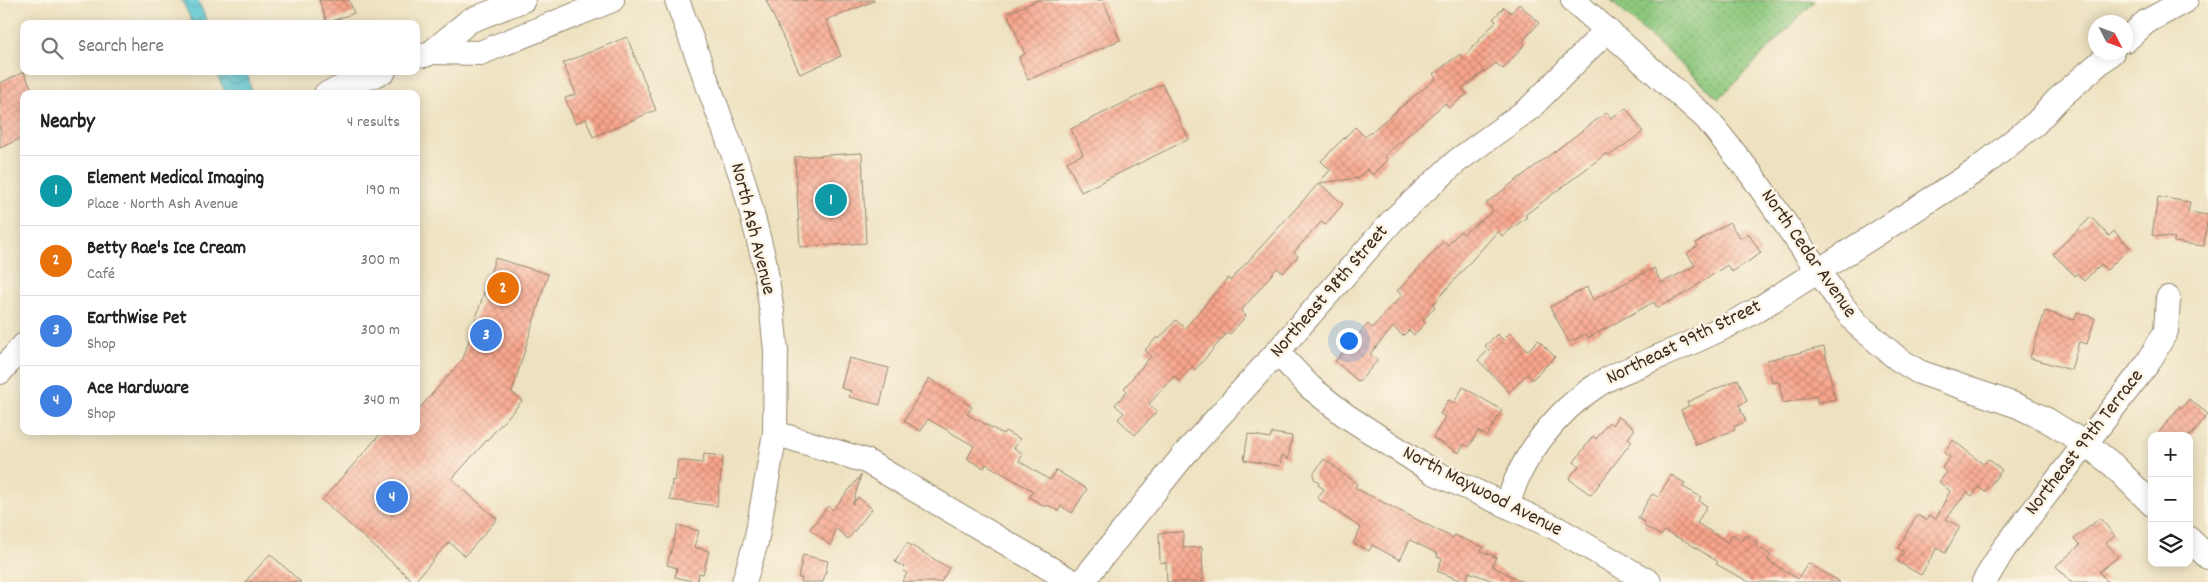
<!DOCTYPE html>
<meta charset="utf-8">
<style>
:root{--surface:#fff;--page:#f6f6f6;--text:#222;--muted:#767676;--line:#e0e0e0;--accent:#0f766e}
body{margin:0;font-family:Dekko,sans-serif;background:var(--page);color:var(--text)}
.controls{position:absolute;right:15px;bottom:15px;display:grid;overflow:hidden;border-radius:10px;box-shadow:0 2px 12px #0003}
.controls button{width:45px;height:45px;display:grid;place-items:center;padding:0;border:0;border-bottom:1px solid var(--line);background:var(--surface);color:var(--text);font:25px sans-serif}
.compass{position:absolute;left:2088px;top:15px;width:45px;height:45px;border-radius:50%;background:var(--surface);box-shadow:0 2px 12px #0003;rotate:132deg}
.you{position:absolute;left:1348px;top:340px;width:18px;height:18px;margin:-12px;border:4px solid #fff;border-radius:50%;background:#1a73e8;box-shadow:0 0 0 8px #1a73e833}
.badge{display:grid;place-items:center;width:32px;height:32px;border-radius:50%;background:var(--accent);color:#fff;font-size:16px;font-weight:700}
.pin{position:absolute;translate:-50% -50%;border:2px solid #fff;box-shadow:0 1px 5px #0006}
.list{margin:0;padding:0;list-style:none}
h2{display:flex;justify-content:space-between;align-items:center;height:65px;margin:0;padding:0 20px;font-size:21px}
h2 small{font-size:16px;font-weight:400;color:var(--muted)}
.list li{display:grid;grid-template-columns:32px 1fr auto;gap:15px;align-items:center;box-sizing:border-box;height:70px;padding:0 20px;border-top:1px solid var(--line)}
.list b{display:block;font-size:19px;white-space:nowrap}
.list p{margin:0;font-size:16px;white-space:nowrap;color:var(--muted)}
.list em{font-size:16px;font-style:normal;color:var(--muted)}
.icon{flex:none;width:28px;height:28px;fill:none;stroke:currentColor;stroke-width:2;stroke-linecap:round;stroke-linejoin:round}
.map{position:relative;flex:none;width:2208px;height:582px;overflow:hidden}
.search{position:absolute;background:var(--surface);box-shadow:0 2px 12px #0003;left:20px;top:20px;width:400px;height:55px;display:flex;align-items:center;gap:12px;box-sizing:border-box;padding:0 18px;border-radius:10px;color:var(--muted);font-size:19px}
.panel{position:absolute;background:var(--surface);box-shadow:0 2px 12px #0003;left:20px;top:90px;width:400px;height:345px;border-radius:10px}
.map>svg:first-child{display:block}
</style>
<div class="map">
<svg width="2208" height="582" viewBox="0 0 2208 582">
<defs>
<pattern id="grass-dots" width="8" height="8" patternUnits="userSpaceOnUse" patternTransform="scale(1.25)"><rect width="8" height="8" fill="#8cc77d"/><path d="M2 2h.1M6 6h.1" fill="none" stroke="#74a266" stroke-width="1.8" stroke-linecap="round"/></pattern>
<pattern id="water-waves" width="16" height="10" patternUnits="userSpaceOnUse" patternTransform="scale(1.25)"><rect width="16" height="10" fill="#5cc9d4"/><path d="M0 5q4-4 8 0t8 0" fill="none" stroke="#4da3ab"/></pattern>
<pattern id="building-cross-hatch" width="8" height="8" patternUnits="userSpaceOnUse" patternTransform="scale(1.25)"><rect width="8" height="8" fill="#f9a58c"/><path d="M0 0l8 8M0 8l8-8" fill="none" stroke="#cb8772"/></pattern>
</defs>
<rect width="100%" height="100%" fill="#fcf5e5"/>
<filter id="ink" filterUnits="userSpaceOnUse"><feTurbulence type="fractalNoise" baseFrequency=".02" numOctaves="2"/><feDisplacementMap in="SourceGraphic" scale="10" xChannelSelector="R" yChannelSelector="G"/><feConvolveMatrix kernelMatrix="1 2 1 2 8 2 1 2 1" color-interpolation-filters="sRGB"/></filter>
<filter id="wash" filterUnits="userSpaceOnUse"><feTurbulence type="fractalNoise" baseFrequency=".0096" numOctaves="4" result="noise"/><feDisplacementMap in="SourceGraphic" scale="20" xChannelSelector="R" yChannelSelector="G"/><feGaussianBlur stdDeviation="1.12" result="paint"/><feColorMatrix in="noise" values="0 0 0 0 0 0 0 0 0 0 0 0 0 0 0 0 0 1.4 0 .05"/><feComposite in="paint" operator="in"/></filter>
<g filter="url(#wash)">
<rect width="100%" height="100%" fill="#ede1c0"/>
<path fill="url(#grass-dots)" stroke="#64784e" d="M1610,0H1816L1719,99Z"/>
<g fill="url(#water-waves)" stroke="#4c7a79">
<path d="M182,0H198L208,24H193Z"/>
<path d="M215,71L244,72L248,75L252,94H226Z"/>
</g>
<g id="blocks">
<g fill="url(#building-cross-hatch)">
<path d="M319,0H349L354,13L327,23Z"/>
<path d="M766,0H874V1L826,20L841,56L800,74Z"/>
<path d="M1038,0H1103L1120,40L1028,80L1019,57L1025,54L1007,13Z"/>
<path d="M1519,4L1539,23L1523,41L1525,44L1503,69L1496,63L1462,88L1467,94L1449,108L1445,103L1384,156L1388,160L1373,175L1367,169L1358,178L1319,183L1330,170L1321,161L1355,127L1365,137L1436,78L1433,74L1460,54L1463,58L1496,21L1493,19L1504,7L1511,13Z"/>
<path d="M627,37L656,110L593,137L586,119L575,123L565,98L576,94L563,63Z"/>
<path d="M24,72L34,94H24V137L0,148V83Z"/>
<path d="M1162,84L1189,139L1081,192L1067,162L1083,154L1071,129Z"/>
<path d="M1626,108L1643,132L1609,156L1607,153L1525,215L1527,217L1502,236L1498,231L1433,304L1435,307L1423,320L1425,323L1414,335L1409,330L1403,336L1393,327L1370,354L1378,360L1359,382L1335,361L1368,324L1372,328L1402,295L1397,291L1444,241L1448,245L1460,231L1463,234L1493,211L1486,203L1607,112L1611,118Z"/>
<path d="M862,153L866,243L800,247L795,157Z"/>
<path d="M1319,183L1343,204L1325,225L1321,222L1294,252L1298,256L1283,273L1277,268L1241,311L1246,316L1230,334L1228,332L1195,370L1192,367L1179,381L1174,376L1149,404L1157,411L1135,435L1118,419L1124,413L1115,405L1127,391L1124,388L1151,356L1145,350L1157,337L1159,339L1176,320L1185,328L1228,278L1230,281Z"/>
<path d="M2158,197L2190,202L2188,212L2208,215L2204,246L2174,242V238L2152,235Z"/>
<path d="M2091,217L2109,236L2114,231L2130,247L2107,270L2101,264L2084,281L2077,273L2075,276L2053,254Z"/>
<path d="M1729,222L1740,238L1748,233L1761,253L1732,272L1727,265L1686,293L1657,308L1654,302L1588,338L1586,334L1569,342L1550,307L1587,287L1593,300L1654,268L1661,283L1695,266L1687,253L1698,246L1696,243Z"/>
<path d="M495,258L548,274L512,392L522,401L452,479L497,519L465,556L449,542L414,582L322,500L383,431H416V412L463,359Z"/>
<path d="M2045,311L2074,320L2077,312L2095,318L2087,344L2079,342L2071,370L2030,358Z"/>
<path d="M1510,333L1527,351L1538,340L1555,357L1532,380L1527,374L1509,392L1478,360L1489,350L1485,346L1497,334L1503,340Z"/>
<path d="M1824,347L1835,399L1817,403L1816,396L1783,403L1779,382L1772,383L1767,360Z"/>
<path d="M849,358L889,368L880,405L849,397L851,391L841,388Z"/>
<path d="M929,378L972,407L967,414L1003,434L1005,431L1020,439L1014,448L1023,454L1019,461L1050,480L1056,470L1087,489L1072,513L1061,506L1058,511L1048,505L1046,507L1029,497L1033,491L986,464L984,468L967,459L974,446L928,419L921,431L904,421Z"/>
<path d="M1738,379L1747,401L1739,405L1746,421L1734,427L1735,430L1696,445L1681,410L1689,406L1687,402Z"/>
<path d="M1463,387L1502,410L1487,436L1478,431L1469,447L1464,444L1459,453L1433,438L1445,417L1440,414L1448,400L1454,403Z"/>
<path d="M2189,399L2208,414L2191,436H2156L2180,406L2182,408Z"/>
<path d="M1618,416L1635,429L1628,438L1632,441L1591,495L1569,479L1579,466L1574,462L1593,436L1596,439L1609,422L1612,425Z"/>
<path d="M1272,433L1292,436L1288,460L1282,455L1280,466L1244,460L1248,434L1270,438Z"/>
<path d="M1953,440L1983,464L1988,459L2002,470L1985,492L1979,487L1972,496L1967,492L1946,519L1960,527L1945,553L1937,548L1921,575L1898,562L1904,552L1898,548L1917,515L1926,520L1929,515L1936,519L1950,491L1939,482L1947,472L1942,468L1950,457L1944,453Z"/>
<path d="M704,454L723,456L717,506L670,500L672,480L675,481L678,460L703,463Z"/>
<path d="M1324,459L1357,484L1355,488L1453,538L1454,535L1483,547L1481,551L1496,557L1492,566L1523,582H1496L1469,572L1465,582L1437,571L1442,559L1437,557L1438,554L1410,540L1400,560L1372,545L1369,551L1353,543L1361,528L1317,498L1324,489L1318,485L1319,482L1314,479V473Z"/>
<path d="M861,475L853,504L858,497L872,509L848,539L835,528L831,546L810,529L828,506L833,510Z"/>
<path d="M1671,475L1685,483L1683,487L1701,497L1699,501L1707,506L1697,523L1727,542L1732,534L1742,540L1745,535L1757,543L1756,546L1771,555L1767,560L1798,579L1808,563L1840,582H1749L1716,564L1718,562L1687,542L1664,531L1661,536L1644,526L1646,523L1638,518L1652,494L1658,497Z"/>
<path d="M2100,518L2115,536L2106,543L2118,557L2099,572L2108,582H2070L2056,566L2080,545L2074,539Z"/>
<path d="M678,525L699,531L694,547L709,551L703,574L699,573L697,582L675,577L677,568L667,565Z"/>
<path d="M1183,532V548L1202,547L1203,582H1167L1166,562L1160,563L1159,533Z"/>
<path d="M907,543L949,568L941,582H902L907,573L903,571L904,567L895,562Z"/>
<path d="M270,554L301,582H245Z"/>
<path d="M803,555L828,561L823,582H801L802,578H798Z"/>
</g>
</g>
</g>
<g filter="url(#ink)">
<use href="#blocks" fill-opacity="0" stroke="#94866f" stroke-width="1"/>
<g fill="none" stroke-linecap="round" stroke-linejoin="round">
<defs>
<g id="minor">
<path d="M677,0L744,183L764,260L772,312L776,351L775,433L756,542L744,582"/>
<path d="M1573,0L1706,118L1751,174L1842,305L1857,324L1898,359L1919,372L2018,406L2047,420L2086,444L2113,465L2152,504"/>
<path d="M2126,40L2146,22L2186,0"/>
<path d="M432,52L480,53L612,0"/>
<path d="M425,55L432,52L469,21L523,0"/>
<path d="M326,94L384,71"/>
<path d="M1277,352L1310,387L1345,415L1433,472L1556,528L1649,582"/>
<path d="M0,372L24,345"/>
<path d="M775,433L866,461L1073,582"/>
<path d="M1508,506C1518,460 1557,411 1596,386C1613,374 1632,369 1651,360C1687,345 1723,329 1757,310L1977,170L2036,123L2057,100L2112,52"/>
<path d="M2189,539L2208,557"/>
<path d="M1082,582L1183,456L1277,352L1393,220L1457,161L1530,108L1607,30"/>
<path d="M1984,582L2003,550L2148,363L2166,331L2168,298"/>
</g>
</defs>
<use href="#minor" stroke="#94866f" stroke-width="26"/>
<use href="#minor" stroke="#fff" stroke-width="24"/>
</g>
</g>
<g text-anchor="middle" dominant-baseline="central" stroke-width="5" stroke-linejoin="round" paint-order="stroke">
<g font-size="20" fill="#3b2a1e" stroke="#fcf5e5">
<text transform="translate(752 229) rotate(76)">North Ash Avenue</text>
<text transform="translate(1808 254) rotate(55)">North Cedar Avenue</text>
<text transform="translate(1330 292) rotate(-49)">Northeast 98th Street</text>
<text transform="translate(1684 343) rotate(-26)">Northeast 99th Street</text>
<text transform="translate(2085 443) rotate(-52)">Northeast 99th Terrace</text>
<text transform="translate(1482 492) rotate(27)">North Maywood Avenue</text>
</g>
</g>
</svg>
<div class="controls">
<button>+</button>
<button>−</button>
<button><svg class="icon" aria-label="layers" viewBox="0 0 24 24"><path d="M12 4l9 5-9 5-9-5zM3 14l9 5 9-5"/></svg></button>
</div>
<svg class="compass" viewBox="-18 -18 36 36"><path d="M0-13l5 13h-10z" fill="#e53935"/><path d="M0 13l5-13h-10z" fill="#767676"/></svg>
<div class="you"></div>
<div class="pin badge" style="left:831px;top:200px;background:#0f9aa8">1</div>
<div class="pin badge" style="left:503px;top:288px;background:#e8710a">2</div>
<div class="pin badge" style="left:486px;top:335px;background:#3f7fe0">3</div>
<div class="pin badge" style="left:392px;top:497px;background:#3f7fe0">4</div>
<div class="search"><svg class="icon" aria-label="search" viewBox="0 0 24 24"><circle cx="10" cy="10" r="6"/><path d="M15 15l6 6"/></svg>Search here</div>
<section class="panel">
<h2>Nearby<small>4 results</small></h2>
<ul class="list">
<li><span class="badge" style="background:#0f9aa8">1</span><div><b>Element Medical Imaging</b><p>Place · North Ash Avenue</p></div><em>190 m</em></li>
<li><span class="badge" style="background:#e8710a">2</span><div><b>Betty Rae's Ice Cream</b><p>Café</p></div><em>300 m</em></li>
<li><span class="badge" style="background:#3f7fe0">3</span><div><b>EarthWise Pet</b><p>Shop</p></div><em>300 m</em></li>
<li><span class="badge" style="background:#3f7fe0">4</span><div><b>Ace Hardware</b><p>Shop</p></div><em>340 m</em></li>
</ul>
</section>
</div>
